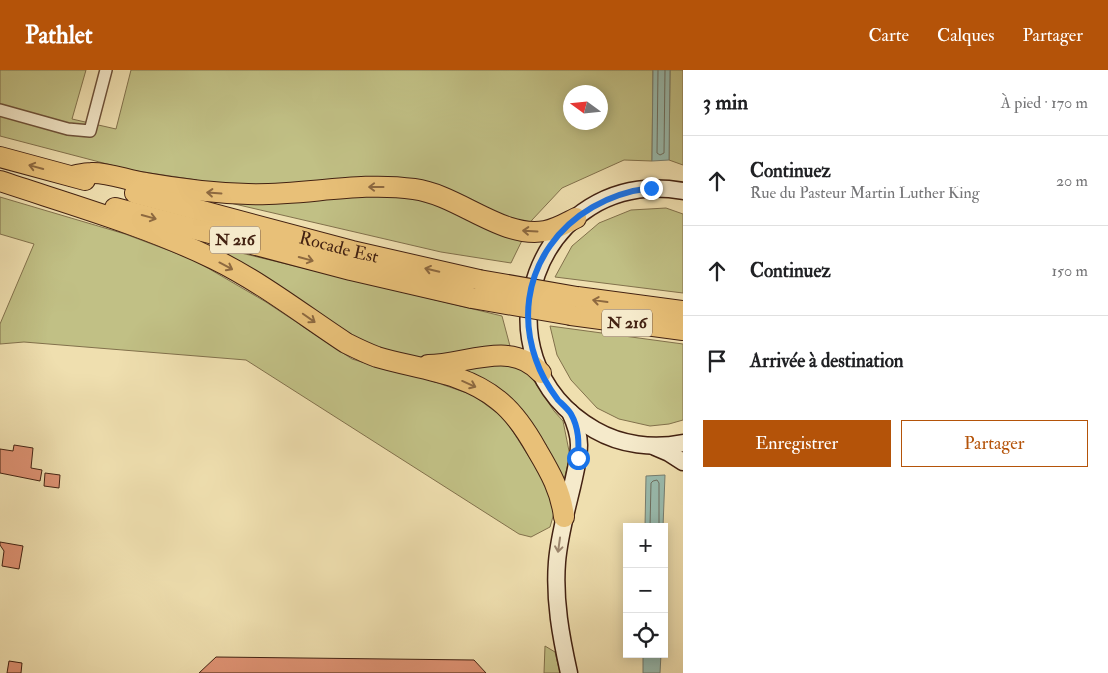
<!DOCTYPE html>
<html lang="fr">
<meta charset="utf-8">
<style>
:root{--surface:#fff;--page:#f6f6f6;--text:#202124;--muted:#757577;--line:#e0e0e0;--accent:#b45309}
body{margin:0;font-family:"IM FELL Double Pica",serif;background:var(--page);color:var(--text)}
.controls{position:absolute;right:15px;bottom:15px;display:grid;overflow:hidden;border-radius:0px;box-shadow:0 2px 12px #0003}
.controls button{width:45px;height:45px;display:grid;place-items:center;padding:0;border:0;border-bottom:1px solid var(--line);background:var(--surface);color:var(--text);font:25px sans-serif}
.compass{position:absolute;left:563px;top:15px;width:45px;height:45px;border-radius:50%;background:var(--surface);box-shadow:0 2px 12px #0003;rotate:285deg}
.stop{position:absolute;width:15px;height:15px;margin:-11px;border:4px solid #1a73e8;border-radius:50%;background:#fff}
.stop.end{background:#1a73e8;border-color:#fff;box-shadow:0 1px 5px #0008}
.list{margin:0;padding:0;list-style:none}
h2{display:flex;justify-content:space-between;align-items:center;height:65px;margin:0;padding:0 20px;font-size:21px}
h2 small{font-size:16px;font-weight:400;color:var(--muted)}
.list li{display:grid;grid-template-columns:32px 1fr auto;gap:15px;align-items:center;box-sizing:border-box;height:90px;padding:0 20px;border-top:1px solid var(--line)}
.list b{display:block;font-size:19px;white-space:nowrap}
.list p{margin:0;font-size:16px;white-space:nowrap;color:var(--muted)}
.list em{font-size:16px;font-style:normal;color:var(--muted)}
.actions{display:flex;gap:10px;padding:15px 20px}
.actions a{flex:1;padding:11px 0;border:1px solid var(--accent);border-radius:0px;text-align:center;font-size:18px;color:var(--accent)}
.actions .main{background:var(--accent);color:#fff}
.icon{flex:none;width:28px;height:28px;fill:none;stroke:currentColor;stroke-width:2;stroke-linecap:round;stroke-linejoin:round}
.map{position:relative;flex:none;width:683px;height:603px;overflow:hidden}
header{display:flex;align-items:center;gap:30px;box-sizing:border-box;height:70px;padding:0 25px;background:var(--accent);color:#fff}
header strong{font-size:24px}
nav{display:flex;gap:28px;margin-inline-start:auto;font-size:18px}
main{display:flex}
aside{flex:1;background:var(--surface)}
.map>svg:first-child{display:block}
</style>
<header>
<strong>Pathlet</strong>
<nav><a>Carte</a><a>Calques</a><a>Partager</a></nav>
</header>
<main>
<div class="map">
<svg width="683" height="603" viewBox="0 0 683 603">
<rect width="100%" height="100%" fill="#efdfaf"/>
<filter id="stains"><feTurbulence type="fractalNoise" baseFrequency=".004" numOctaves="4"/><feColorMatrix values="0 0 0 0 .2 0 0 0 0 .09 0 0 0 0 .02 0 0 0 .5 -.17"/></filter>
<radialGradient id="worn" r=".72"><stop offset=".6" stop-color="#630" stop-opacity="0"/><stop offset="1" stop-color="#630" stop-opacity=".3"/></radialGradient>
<g fill="#c1c085" stroke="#82714c" fill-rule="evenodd">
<path d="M0,0H86L72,49L116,59L131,0H653L652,91L624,90L562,118L532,150L511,193L441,182L213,129L197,110L130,100L0,66ZM570,22H600V52H570Z"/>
<path d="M670,0H683V95L669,90Z"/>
<path d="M0,127L125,164L194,190L266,232L352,289L388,300L426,309L473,325L505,349L536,398L553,430L554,443L550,457L531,467L519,464L246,290L24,272L0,274V254L34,174L0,164Z"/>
<path d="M666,138L683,144V223L555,207L572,176L599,153L631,140Z"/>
<path d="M183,169L502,246L510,276L437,291L367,279Z"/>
<path d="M550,256L683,274V350L669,354L650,356L619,349L597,338L571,310L557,285Z"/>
<path d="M497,290L528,302L554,341L563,351L569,381V390L564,410L514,335L455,303Z"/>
<path d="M545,576L555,582L560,603H544Z"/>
</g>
<g fill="#9abcaf" stroke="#777e70">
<path d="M653,0H670L669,90L652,91Z"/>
<path d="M665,405L663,457H645L646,406Z"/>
<path d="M643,584H661L660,603H643Z"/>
</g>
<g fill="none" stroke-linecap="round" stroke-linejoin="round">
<g stroke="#6e6f60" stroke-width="1">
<path d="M658,0L657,83L660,85L664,83L665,0"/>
<path d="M650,457L651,413L653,411L657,410L659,413V457"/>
</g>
</g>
<g fill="#de9273" stroke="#432212">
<path d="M14,375L33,378L31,398L42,400L40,411L0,403V379L13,381Z"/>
<path d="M45,403L60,405L59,418L44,416Z"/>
<path d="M0,472L23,476L19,499L2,496L4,481L0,475Z"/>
<path d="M216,587L474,590L486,603H199Z"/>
<path d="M9,591L22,593L21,603H7Z"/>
</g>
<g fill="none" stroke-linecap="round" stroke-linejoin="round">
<defs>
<path id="street" d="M0,40L68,59L90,61L106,0"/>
<g id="secondary">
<path d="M683,121C538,95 468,287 595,360C621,375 653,379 683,373"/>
<path d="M655,377L669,383L683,392"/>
<path d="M569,603C561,567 554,530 557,492C559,467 566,442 572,417C575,403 579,389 579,375C579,363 575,353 570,342"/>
</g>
<g id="highway">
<path d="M0,87L85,110"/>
<path d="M72,106C78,105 84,103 91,103C109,102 128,111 146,113C180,119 213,123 248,124C303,126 358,111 414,119C459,125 502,169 545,161C556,159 566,153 576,148"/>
<path d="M0,111C72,135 146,156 214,189C261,212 302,244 346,273C356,278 366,283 377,287C417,299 464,302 498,330C515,343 527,362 537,380C550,402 561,421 564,447"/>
<path id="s1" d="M135,123L352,181L479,210"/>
<path d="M115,138L351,200L472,228"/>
<path d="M577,227L683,241"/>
<path d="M571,245L683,260"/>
<path d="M428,295C466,295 511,269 541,303"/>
</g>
</defs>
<use href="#street" stroke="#6e5139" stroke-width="14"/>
<use href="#secondary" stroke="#432212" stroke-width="19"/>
<use href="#highway" stroke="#432212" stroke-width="22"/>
<use href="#street" stroke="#f5eacb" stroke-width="11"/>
<use href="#secondary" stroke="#f5eacb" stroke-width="16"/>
<use href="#highway" stroke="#e8c078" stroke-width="20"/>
<defs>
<g id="highway-bridge">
<path d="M479,210L577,227"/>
<path d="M472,228L571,245"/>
</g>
</defs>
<use href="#highway-bridge" stroke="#432212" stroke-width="22" stroke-linecap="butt"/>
<use href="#highway-bridge" stroke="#e8c078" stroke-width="20"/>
</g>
<defs><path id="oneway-shaft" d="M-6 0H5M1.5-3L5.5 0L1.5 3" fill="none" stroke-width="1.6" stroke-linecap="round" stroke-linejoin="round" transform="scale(1.25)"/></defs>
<g stroke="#8d6940">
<use href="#oneway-shaft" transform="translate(36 97) rotate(-165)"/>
<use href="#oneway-shaft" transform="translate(376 117) rotate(-180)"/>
<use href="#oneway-shaft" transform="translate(214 123) rotate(-176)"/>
<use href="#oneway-shaft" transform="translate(149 147) rotate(15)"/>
<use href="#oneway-shaft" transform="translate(530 161) rotate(-177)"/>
<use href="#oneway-shaft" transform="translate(306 189) rotate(15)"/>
<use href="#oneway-shaft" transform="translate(226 196) rotate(28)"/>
<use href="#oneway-shaft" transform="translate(432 200) rotate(-167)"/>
<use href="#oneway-shaft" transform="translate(600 231) rotate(-172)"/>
<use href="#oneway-shaft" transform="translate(309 248) rotate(35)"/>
<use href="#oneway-shaft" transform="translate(469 314) rotate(24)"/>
</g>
<use stroke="#9c866e" href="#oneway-shaft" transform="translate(559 475) rotate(98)"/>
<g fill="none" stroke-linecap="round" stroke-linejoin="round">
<path stroke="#1a73e8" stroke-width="6" d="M578,388C579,373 579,358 571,344C568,339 562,334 558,330C549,318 541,305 536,290C506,205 565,128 651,118"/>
</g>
<g text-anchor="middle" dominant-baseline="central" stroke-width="4.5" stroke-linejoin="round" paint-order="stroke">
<g fill="#f5eacb" stroke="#785e4a" stroke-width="1">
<rect x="210" y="156.5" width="50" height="27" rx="4"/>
<rect x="602" y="239.5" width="50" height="27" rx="4"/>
</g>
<g font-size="16" font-weight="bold" fill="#432212">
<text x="235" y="170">N 216</text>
<text x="627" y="253">N 216</text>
</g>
<g font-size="18" fill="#432212" stroke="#f5eacb">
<text stroke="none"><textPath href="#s1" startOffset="211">Rocade Est</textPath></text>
</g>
</g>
<rect width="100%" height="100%" filter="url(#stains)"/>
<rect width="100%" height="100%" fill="url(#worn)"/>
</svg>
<div class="controls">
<button>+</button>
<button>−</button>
<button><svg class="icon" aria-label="locate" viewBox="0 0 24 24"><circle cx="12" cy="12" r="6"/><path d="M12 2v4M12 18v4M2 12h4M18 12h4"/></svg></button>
</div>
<svg class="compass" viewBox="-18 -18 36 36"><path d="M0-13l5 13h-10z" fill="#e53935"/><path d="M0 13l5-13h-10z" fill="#757577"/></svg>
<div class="stop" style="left:578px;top:388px"></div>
<div class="stop end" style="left:651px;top:118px"></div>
</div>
<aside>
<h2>3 min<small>À pied · 170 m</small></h2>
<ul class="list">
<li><svg class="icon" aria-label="ahead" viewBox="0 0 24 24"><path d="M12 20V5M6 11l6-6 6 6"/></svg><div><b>Continuez</b><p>Rue du Pasteur Martin Luther King</p></div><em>20 m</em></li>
<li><svg class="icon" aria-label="ahead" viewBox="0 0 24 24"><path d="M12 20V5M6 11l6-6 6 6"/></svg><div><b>Continuez</b></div><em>150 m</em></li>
<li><svg class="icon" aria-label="arrive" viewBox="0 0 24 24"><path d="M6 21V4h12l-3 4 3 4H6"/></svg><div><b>Arrivée à destination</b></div></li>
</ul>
<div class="actions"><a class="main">Enregistrer</a><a>Partager</a></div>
</aside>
</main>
